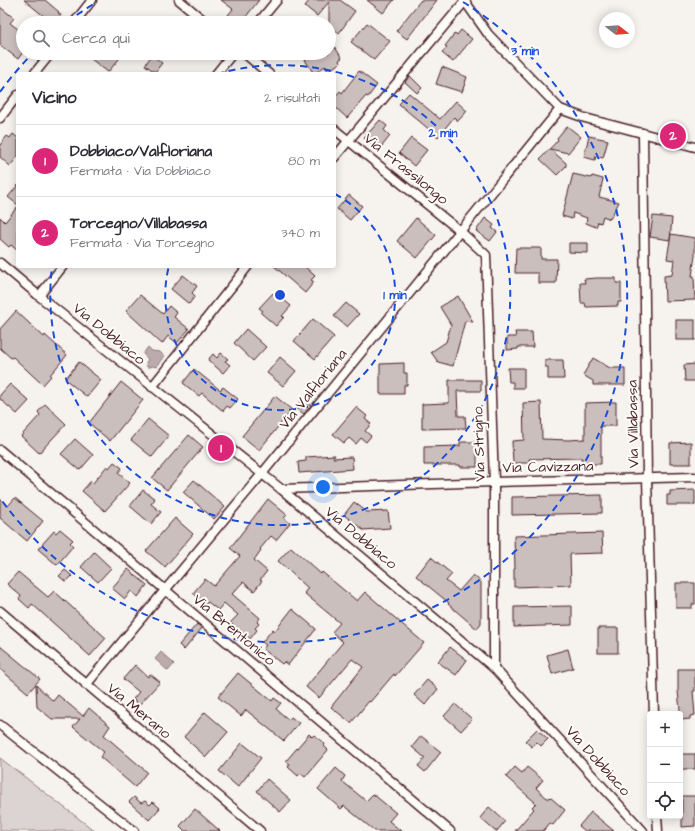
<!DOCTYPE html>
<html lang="it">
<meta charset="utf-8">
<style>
:root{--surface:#fff;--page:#f7f7f7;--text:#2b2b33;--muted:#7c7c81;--line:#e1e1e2;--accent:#db2777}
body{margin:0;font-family:"Architects Daughter",sans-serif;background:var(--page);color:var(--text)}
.controls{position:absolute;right:12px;bottom:12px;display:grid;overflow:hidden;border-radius:4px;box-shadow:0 2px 10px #0003}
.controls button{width:36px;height:36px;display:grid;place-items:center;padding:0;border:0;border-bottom:1px solid var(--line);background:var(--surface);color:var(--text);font:20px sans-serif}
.compass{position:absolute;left:599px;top:12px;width:36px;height:36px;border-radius:50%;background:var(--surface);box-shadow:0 2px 10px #0003;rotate:107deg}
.you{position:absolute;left:323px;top:487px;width:14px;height:14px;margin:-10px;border:3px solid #fff;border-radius:50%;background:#1a73e8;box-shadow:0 0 0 6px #1a73e833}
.badge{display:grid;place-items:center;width:26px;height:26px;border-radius:50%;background:var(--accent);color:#fff;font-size:13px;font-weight:700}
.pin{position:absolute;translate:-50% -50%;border:2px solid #fff;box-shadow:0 1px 4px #0006}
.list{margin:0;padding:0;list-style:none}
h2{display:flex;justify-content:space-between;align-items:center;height:52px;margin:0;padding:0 16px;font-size:17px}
h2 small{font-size:13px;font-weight:400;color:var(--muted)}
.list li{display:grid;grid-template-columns:26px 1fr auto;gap:12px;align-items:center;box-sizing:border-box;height:72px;padding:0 16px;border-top:1px solid var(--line)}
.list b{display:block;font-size:15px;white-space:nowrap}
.list p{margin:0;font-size:13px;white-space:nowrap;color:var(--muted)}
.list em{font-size:13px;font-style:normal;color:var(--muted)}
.icon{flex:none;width:22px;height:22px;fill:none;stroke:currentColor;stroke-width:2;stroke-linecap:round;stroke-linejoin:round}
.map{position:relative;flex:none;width:695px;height:831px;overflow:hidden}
.search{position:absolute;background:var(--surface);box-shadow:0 2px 10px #0003;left:16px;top:16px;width:320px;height:44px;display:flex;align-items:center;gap:10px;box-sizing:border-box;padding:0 14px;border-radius:22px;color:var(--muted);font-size:15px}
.panel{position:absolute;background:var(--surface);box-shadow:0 2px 10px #0003;left:16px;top:72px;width:320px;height:196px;border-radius:4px}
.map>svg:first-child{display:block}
</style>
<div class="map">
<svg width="695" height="831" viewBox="0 0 695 831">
<rect width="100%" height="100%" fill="#f6f3ef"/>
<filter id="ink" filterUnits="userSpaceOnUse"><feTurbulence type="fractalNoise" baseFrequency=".025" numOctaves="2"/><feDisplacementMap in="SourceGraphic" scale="8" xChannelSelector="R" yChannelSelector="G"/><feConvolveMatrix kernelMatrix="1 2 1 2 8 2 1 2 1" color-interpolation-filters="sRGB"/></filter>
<g filter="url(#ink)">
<path fill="#dcd4d2" stroke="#937a7e" d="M0,758L95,831H0Z"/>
<g fill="#bbabac" stroke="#8e7378">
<path d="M148,347L152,351L160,352L164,356L156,367L153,366L150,367H147L146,363L148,359L143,354Z"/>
<path d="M161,652L174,664L168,671L155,659Z"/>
</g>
<g fill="#cbbfbe" stroke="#4a1f2b">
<path d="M24,0H45L59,12L58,13L61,15L55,23H43L46,19L45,17Z"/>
<path d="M221,0H259L241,23H238L228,15L233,9Z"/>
<path d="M310,0H340L355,11L339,33L329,26V2L317,16L305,6Z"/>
<path d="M367,0H394L383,13Z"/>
<path d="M421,0H437L407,39L396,31Z"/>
<path d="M0,7L14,18L10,23L23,33V52L18,59L0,45Z"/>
<path d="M367,23L390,41L374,60L351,42Z"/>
<path d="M461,30L472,39L453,62L442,53L447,47L445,46L455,33L457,35Z"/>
<path d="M334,46L342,58L339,60L340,63L328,71L325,66L314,74L305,60L316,53H329V49Z"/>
<path d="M96,53H113L119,59L108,72L91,59Z"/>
<path d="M152,55L162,63L155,72L145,65Z"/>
<path d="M442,67L467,77L462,92L436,84Z"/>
<path d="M359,71L377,85L368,97L366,96L347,118L334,106V98L340,91L342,93Z"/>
<path d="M410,76L422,88L417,93L405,82Z"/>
<path d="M409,93L440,119L456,101L467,111L458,121L454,117L438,137L399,104Z"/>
<path d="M380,120L387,126L384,130L390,136L379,150L364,138Z"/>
<path d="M567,126L581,137L568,153L550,149L566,163V166L557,175L540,159L558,140L557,138Z"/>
<path d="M13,134L18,138V156L10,166L0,157V145L7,136L10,138Z"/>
<path d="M589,136L608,140L603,158L596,156L595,160L584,157Z"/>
<path d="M411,138L427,150L414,166L399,153Z"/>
<path d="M573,174L591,178L592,176L603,179L599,197L619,202L610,219L603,216L601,223L598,222L596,227L586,223L587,218L573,213L572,219L562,216Z"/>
<path d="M18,185V205L8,197Z"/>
<path d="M349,195L362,206L350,220L337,209Z"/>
<path d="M18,206V251L11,245L9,247L0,239V217L5,222Z"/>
<path d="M653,216L672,218L670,240L650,237Z"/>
<path d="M416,218L436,235L417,258L397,241Z"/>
<path d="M485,218L494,225L492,228L497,232L490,241L476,231Z"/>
<path d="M671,234L695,238V255L692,276H694L695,300L665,301L664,276L672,275L674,260L667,259Z"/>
<path d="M569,243H588V253L569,252Z"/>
<path d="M516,248H541V259H557L556,283H538V273H515Z"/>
<path d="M274,266H304L315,276L311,280L314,282L305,293Z"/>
<path d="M183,275L197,286L192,293L195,296L189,304L171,289Z"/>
<path d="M597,278H616V283H621V302H618V306L586,307L585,303H581L580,283H585L584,279Z"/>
<path d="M273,293L282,301L283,299L291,306L282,316L284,317L276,326L261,313L263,311L259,308Z"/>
<path d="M140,295L163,314L169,306L177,313L174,317L189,329L177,343L168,336L162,344L126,311Z"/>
<path d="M458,296L473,322L465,321L453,366L438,362L431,352L446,342L451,325L440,307Z"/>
<path d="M346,303L359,314L347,327L334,316Z"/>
<path d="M16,311L44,337L45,335L67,355L50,375L51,376L43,385L13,357L11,358L0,348V329Z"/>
<path d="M313,319L334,337L315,359L294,341Z"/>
<rect x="676" y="320" width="19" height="20"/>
<path d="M246,329L266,347L253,361L234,343Z"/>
<path d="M515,332H532L533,347H518V349L507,350V337H516Z"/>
<path d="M221,353L228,359L225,361L230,365L223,373L208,360L213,354L217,358Z"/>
<path d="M280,357L296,371L283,386L267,373Z"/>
<path d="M593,358L610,368H625V385H593V381L583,375Z"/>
<path d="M545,360H563L564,379H548V367H545Z"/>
<path d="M79,362L101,380L87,397L65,379Z"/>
<path d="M404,363V373H407V385H404V394H380V364Z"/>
<path d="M695,364V381H685L684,365Z"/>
<path d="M508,368H524V388H513V382H509Z"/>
<path d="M194,369L220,390L223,387L238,399L230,408L227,406L223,411L202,393L199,396L183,383Z"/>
<path d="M449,380H481V391H457L458,416H465L466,428L422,429V404L449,403Z"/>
<path d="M121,382L143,400L110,441L89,423Z"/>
<path d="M10,384L29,401L17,414L0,399V395Z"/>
<path d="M275,396L292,410L259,450L242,436Z"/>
<path d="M302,399L311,406L304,414L296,408Z"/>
<path d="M541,402L542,439L569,440L585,439V403L616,402V426H601V464H582V458L529,459V463H513L512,441L524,440L523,403Z"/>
<path d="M45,404L66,424L39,453L21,436L40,415L38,412Z"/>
<path d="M356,407L367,416L365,419L371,424L365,431L371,436L366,442L361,438L356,444L349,438L344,443L333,434Z"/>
<path d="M148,419L169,436L152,457L131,440Z"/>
<path d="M189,435L203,447L167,490L152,478Z"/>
<path d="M75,439L93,455L80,470L61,454Z"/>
<path d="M460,442H477V467H460V465H424V447L460,446Z"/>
<path d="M691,442V464H670V443Z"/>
<path d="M335,455L333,458L352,457L353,469L299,473L298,462L306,461V457Z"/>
<path d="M114,462L122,468L118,473L130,483L105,511L82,491L91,481L93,483L107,466L109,468Z"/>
<path d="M194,480L225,507L214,519L183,492Z"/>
<path d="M143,490L155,499L151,504L161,512L151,524L130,506Z"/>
<path d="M695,490V505H667V495H670V491Z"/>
<path d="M602,495V513L512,515V497Z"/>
<path d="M15,498L43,521L27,541L0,518V499L8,506Z"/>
<path d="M268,499L287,515L284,518L290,523L276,540L271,536L260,549L261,550L254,560L267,571L260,580L262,581L254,591L243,582L232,594L260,618L257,622L259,624L255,628L257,630L250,639L230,623L238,615L224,603L218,610L208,602L206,604L193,593L205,579L214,586L240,556L230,548Z"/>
<path d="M354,502L367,512L388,511L390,528L363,530L344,515Z"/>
<path d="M175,518L193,534L165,567L146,551Z"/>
<path d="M60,529L73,540L70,543L73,546L57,565L38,549L54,531L56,533Z"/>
<path d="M602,533L603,553L570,554L571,585L514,587V569H515L514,536Z"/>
<path d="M291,547L321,574L322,572L357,601L365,592L424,643L395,676L394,674L370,702L369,701L351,723L331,707L363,667L352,659L319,698L306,687L343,642L332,632L340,623L304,593L308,588L278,561Z"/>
<path d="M94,552L111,568L98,582L81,567Z"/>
<path d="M431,557L452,574L446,581L459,591L473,575L481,582V623L477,629L448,604L449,603L416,576Z"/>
<path d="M128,569L147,585L138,597L131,591L125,599L112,588Z"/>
<path d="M65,570L72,576L66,582L59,576Z"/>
<path d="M18,572L48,597L54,591L106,638L90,656L32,604L29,608L19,599L21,596L7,584Z"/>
<path d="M676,583H695V604H692V608H676Z"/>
<path d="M572,606V625L514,627V607Z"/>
<path d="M292,609L316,629L288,665L284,662L282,664L263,649L266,645L262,642L273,629L275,631Z"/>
<path d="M197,624L202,628L184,650L179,645Z"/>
<rect x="598" y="628" width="20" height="25"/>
<path d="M0,646L40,679L28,693L0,669Z"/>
<path d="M450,647L467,660L456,675L438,662Z"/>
<path d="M568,649L573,668L552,674L547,655Z"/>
<path d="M135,665L148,677L150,674L160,682L139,705L133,699L139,692L123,679Z"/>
<path d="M678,669H695V691H693L695,715L690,716V719L681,720L678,691Z"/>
<path d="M238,673L272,701L274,698L281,703L276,709L289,720L291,717L299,723L284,741L246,710L241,716L218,697Z"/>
<path d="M427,680L438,689L425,705L414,695Z"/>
<path d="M36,685L53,701L58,695L83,716L89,708L110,726L104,735L147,772L135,787L100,757L104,752L73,727L80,719H52L37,707Z"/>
<path d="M455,704L472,719L461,731L444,716Z"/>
<path d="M205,712L228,732L206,757L184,737Z"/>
<path d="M537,729L548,739L541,746L537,742L532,747L525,741Z"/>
<path d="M309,734L312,737L314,735L325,744L324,746L328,750L305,777L300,773L298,776L288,767L290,764L286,761Z"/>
<path d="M421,736L441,752L425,772L418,766L425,758L412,747Z"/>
<path d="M242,743L261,758L238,787L219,771Z"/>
<rect x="680" y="754" width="15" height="15"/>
<path d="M515,767L522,773L527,767L543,780L536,788L548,799L550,797L565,810L553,825L550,823L543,831H515L534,809L532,807L536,803L506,777Z"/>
<path d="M336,768L345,776L342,781L366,801L373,794L396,813L389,821L401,831H375L344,806L341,809L318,789Z"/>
<path d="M267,779L291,800L280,812L257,791Z"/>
<path d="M682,796H695V826L682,827Z"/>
<path d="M134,797L141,803L145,801L150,805L153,802L160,808L149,820L129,802Z"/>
<path d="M489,807L505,821L497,831H495L480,818Z"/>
<path d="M195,809L220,831H185L180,826Z"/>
<path d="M591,812L614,831H585L579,826Z"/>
</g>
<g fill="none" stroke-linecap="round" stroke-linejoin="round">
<defs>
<g id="street">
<path d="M179,0L207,23"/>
<path d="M464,0L488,34L560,109L585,118L695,147"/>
<path d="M74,23L92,0"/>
<path d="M258,23L277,0"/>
<path d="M244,53L269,74"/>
<path d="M34,74L51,53"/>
<path d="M216,74L233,53"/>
<path d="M0,118L18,95"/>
<path d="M334,129L460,231L486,255L494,482V668"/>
<path d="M643,133L647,479L654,714"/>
<path d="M334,158L465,1"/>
<path d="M0,263L39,296L281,489L494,668L643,831"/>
<path d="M39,296L63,266"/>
<path d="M152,387L248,266"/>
<path d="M0,450L450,831"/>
<path d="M281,489L494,482L695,477"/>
<path d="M0,611L260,831"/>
<path d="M86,685L261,475L560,109"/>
<path d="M0,725L134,831"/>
<path d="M657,816L658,831"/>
</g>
</defs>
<use href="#street" stroke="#4a1f2b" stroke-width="11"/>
<use href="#street" stroke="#fdfcf7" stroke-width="8"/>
</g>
</g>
<g fill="none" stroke="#1d4ed8" stroke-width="2" stroke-dasharray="7 5">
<path d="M335 194A115 115 0 1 1 169 266"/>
<path d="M217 74A230 230 0 1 1 52 267"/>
<path d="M0 92A346 346 0 0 1 31 55M67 22A346 346 0 0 1 97 2M463 2A346 346 0 1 1 0 498"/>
</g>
<g text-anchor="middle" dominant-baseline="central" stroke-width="4" stroke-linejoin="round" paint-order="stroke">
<g font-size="15" fill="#4a1f2b" stroke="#fdfcf7">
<text transform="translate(406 169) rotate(39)">Via Frassilongo</text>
<text transform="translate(109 334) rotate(39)">Via Dobbiaco</text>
<text transform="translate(313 389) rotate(-51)">Via Valfloriana</text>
<text transform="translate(633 424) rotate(-91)">Via Villabassa</text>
<text transform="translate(479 444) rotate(-92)">Via Strigno</text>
<text transform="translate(548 467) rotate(-1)">Via Cavizzana</text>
<text transform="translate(361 538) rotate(40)">Via Dobbiaco</text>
<text transform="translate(234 630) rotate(40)">Via Brentonico</text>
<text transform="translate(139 711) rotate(40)">Via Merano</text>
<text transform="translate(598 761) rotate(48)">Via Dobbiaco</text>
</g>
</g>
<circle cx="280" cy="295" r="6" fill="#1d4ed8" stroke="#fdfcf7" stroke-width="2"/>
<g font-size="12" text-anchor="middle" font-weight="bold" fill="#1d4ed8" stroke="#fdfcf7" stroke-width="4" stroke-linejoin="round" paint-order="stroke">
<text x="525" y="55">3 min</text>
<text x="443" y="137">2 min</text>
<text x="395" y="299">1 min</text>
</g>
</svg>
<div class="controls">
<button>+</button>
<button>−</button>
<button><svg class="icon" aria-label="locate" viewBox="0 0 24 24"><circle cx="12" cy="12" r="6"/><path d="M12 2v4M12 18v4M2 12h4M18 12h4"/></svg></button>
</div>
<svg class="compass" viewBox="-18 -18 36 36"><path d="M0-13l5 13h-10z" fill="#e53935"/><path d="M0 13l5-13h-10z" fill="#7c7c81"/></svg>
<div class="you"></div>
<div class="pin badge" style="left:221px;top:448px">1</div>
<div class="pin badge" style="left:673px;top:136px">2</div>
<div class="search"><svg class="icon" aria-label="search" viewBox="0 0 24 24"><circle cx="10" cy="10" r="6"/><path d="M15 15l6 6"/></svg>Cerca qui</div>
<section class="panel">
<h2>Vicino<small>2 risultati</small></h2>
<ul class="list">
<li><span class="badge">1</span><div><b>Dobbiaco/Valfloriana</b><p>Fermata · Via Dobbiaco</p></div><em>80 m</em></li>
<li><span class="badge">2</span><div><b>Torcegno/Villabassa</b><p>Fermata · Via Torcegno</p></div><em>340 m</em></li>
</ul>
</section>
</div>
